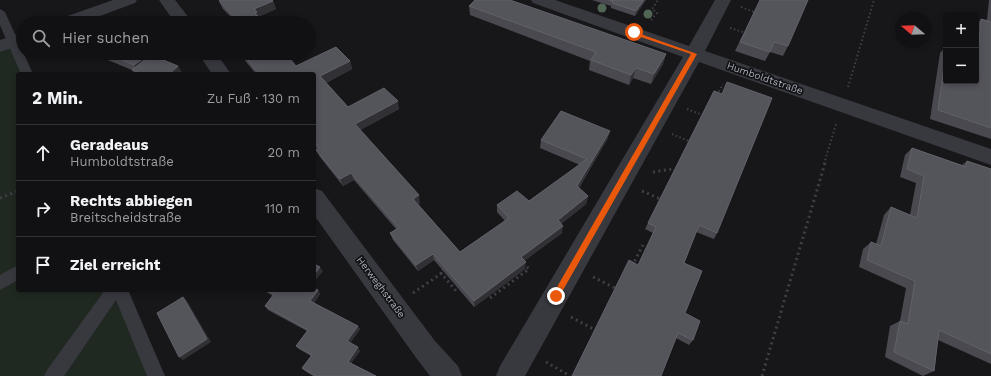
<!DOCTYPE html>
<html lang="de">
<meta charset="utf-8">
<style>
:root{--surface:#111114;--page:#1e1f22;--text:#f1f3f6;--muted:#9c9da0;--line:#303134}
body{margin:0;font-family:"Work Sans",sans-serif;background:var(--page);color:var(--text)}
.controls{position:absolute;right:12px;top:12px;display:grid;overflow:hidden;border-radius:4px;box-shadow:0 2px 6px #0003}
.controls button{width:36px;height:36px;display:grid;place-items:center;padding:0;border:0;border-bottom:1px solid var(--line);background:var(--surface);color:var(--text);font:20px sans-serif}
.compass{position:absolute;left:895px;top:12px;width:36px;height:36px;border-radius:50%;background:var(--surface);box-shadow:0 2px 6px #0003;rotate:289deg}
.stop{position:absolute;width:12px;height:12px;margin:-9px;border:3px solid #ea580c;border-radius:50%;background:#fff}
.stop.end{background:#ea580c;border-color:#fff;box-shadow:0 1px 4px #0008}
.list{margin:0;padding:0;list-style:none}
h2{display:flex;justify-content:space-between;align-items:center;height:52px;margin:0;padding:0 16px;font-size:17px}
h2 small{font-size:13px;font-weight:400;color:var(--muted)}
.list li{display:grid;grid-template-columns:26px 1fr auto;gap:12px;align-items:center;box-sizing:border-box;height:56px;padding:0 16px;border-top:1px solid var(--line)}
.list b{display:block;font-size:15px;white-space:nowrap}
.list p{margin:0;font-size:13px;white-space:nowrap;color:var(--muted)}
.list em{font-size:13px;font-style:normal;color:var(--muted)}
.icon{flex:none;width:22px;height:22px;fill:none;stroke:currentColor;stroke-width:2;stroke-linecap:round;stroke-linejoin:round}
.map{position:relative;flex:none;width:991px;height:376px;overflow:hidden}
.search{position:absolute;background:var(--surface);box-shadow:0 2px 6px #0003;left:16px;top:16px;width:300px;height:44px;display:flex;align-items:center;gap:10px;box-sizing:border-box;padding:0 14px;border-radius:22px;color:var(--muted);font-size:15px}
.panel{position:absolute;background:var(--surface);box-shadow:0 2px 6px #0003;left:16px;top:72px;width:300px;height:220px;border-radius:4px}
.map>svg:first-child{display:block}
</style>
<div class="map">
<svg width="991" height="376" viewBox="0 0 991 376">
<rect width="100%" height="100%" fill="#17171a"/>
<path fill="#1f2821" d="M13,42L27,74H18V290H120L156,376H0V46Z"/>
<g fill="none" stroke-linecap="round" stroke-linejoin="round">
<g stroke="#3e4046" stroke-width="2" stroke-dasharray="1.5 2.5" stroke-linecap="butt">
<path d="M741,7L757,13"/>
<path d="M651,20L657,13L652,9L658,0"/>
<path d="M730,28L746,33"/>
<path d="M848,87L874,0"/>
<path d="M717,95L723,84"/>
<path d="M687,109L705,116"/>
<path d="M672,134L691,142"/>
<path d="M824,164L836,124"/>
</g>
<g stroke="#3e4046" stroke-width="3" stroke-dasharray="2 3.5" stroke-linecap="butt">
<path d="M653,172L672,169L678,170"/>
<path d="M642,191L663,200"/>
<path d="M0,198L18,191"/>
<path d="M632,266L643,245"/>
<path d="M444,269L440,272L457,292"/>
<path d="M593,277L617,289"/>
<path d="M413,293L442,273"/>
<path d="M490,298L529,269L524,264"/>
<path d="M571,317L597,331"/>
<path d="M546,362L570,376"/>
<path d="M762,376L825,163"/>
</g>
<g fill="#38393f" fill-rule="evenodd">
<path d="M0,9L5,12L33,74H21L0,25Z"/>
<path d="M18,265V280L0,290V275Z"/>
<path d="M105,290H128L165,376H147L116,300L64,376H44L47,370Z"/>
</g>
<g fill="#38393f" fill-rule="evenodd">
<path d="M113,0H137L135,3L81,23H56L59,19Z"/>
<path d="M159,0H175L193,23H175Z"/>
<path d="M531,0H555L689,46L715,0H731L705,51L991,149V165L699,62L525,376H496L500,366L683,57L533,3Z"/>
<path d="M23,32V44L0,52V40Z"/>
<path d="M198,53H216L231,74H212Z"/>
<path d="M314,188L322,191L435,341L458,366L462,376H430L417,359L314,215Z"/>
</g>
</g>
<g fill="#516554">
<circle cx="602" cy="8" r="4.5"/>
<circle cx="648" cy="14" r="4.5"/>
</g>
<g fill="#49494f">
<path d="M592,0H646L635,16L611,8V6Z"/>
<path d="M760,0L788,46L783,56L770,52L765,61L735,51Z"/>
<path d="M989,0H991V139L930,119L940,53L946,46V81H976V25L981,19L987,20Z"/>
<path d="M219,1H273L276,9L258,17L235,21L223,9Z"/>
<path d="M469,6L666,54L663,64L651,84L633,78L629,85L589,70L590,61L470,15Z"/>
<path d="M100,53H166L159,59L183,74H135L132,70L103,58Z"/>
<path d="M239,53H285L296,66L350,61L352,69L326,83L348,107L399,109L360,130L420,203L418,204L460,252L505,221L497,212V205L529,201L580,165L540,148L541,140L608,138L579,188L588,196L586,204L561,224L562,233L524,261L525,269L474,307L434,260L418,271L393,240L390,233L396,229L354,180L343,186L320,157L316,150L317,149L314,145V74H256Z"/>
<path d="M714,91L717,233L714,239L696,232L684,263L685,313L693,340L689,345L676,338L638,265L653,233L645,229Z"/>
<path d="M912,148L962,165L967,161L991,169V364L938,340L934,371L923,376L885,357L890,326L900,321L906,288L859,267L863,249L871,242L876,244L884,215L891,207L910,215L916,183L900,177L905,155Z"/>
<path d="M263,290H318L320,294L314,303L360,329L350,343L360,351L351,363L376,376H313L305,371L302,368L311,356L299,349L296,346L307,331L268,310L265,306L273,296Z"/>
</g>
<g fill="#313135">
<path d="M644,0H646L635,16L636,11Z"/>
<path d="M273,1L276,9L258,17V21L254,9Z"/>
<path d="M150,53H166L140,73L134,65Z"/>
<path d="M666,54L663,64L651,84L654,74Z"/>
<path d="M350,61L352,69L323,84L320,76Z"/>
<path d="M178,66L183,74H169Z"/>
<path d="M636,68L633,78L629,85L631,75Z"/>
<path d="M398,101L399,109L357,132L355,124Z"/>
<path d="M610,131L608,138L575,194L577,186Z"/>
<path d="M351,173L354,180L343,186L340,179Z"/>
<path d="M419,195L420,203L415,206L413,199Z"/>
<path d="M588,196L586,204L557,227L558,220Z"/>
<path d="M563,226L562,233L520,264L521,257Z"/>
<path d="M433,254L434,260L418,271L416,265Z"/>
<path d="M526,262L525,269L474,307V301Z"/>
<path d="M320,267L323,271L314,282V275Z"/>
<path d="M318,290L320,294L313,305L310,301Z"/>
<path d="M183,297L187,301L211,342L183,360L179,357Z"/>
<path d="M358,326L360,329L349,345L347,341Z"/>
<path d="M358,347L360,351L350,365L348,362Z"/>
</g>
<g fill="#54545b" stroke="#61626a">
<path d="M221,0H272L273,1L254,9L257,12L255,13L265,23H231L237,20L219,1Z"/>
<path d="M475,0H510L666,54L654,74L636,68L631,75L591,60L596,52L469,6Z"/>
<path d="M609,0H644L636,11L612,3L613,1Z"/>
<path d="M760,0H808L788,46L774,42L770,52L740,42Z"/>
<path d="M981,19L991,22V128L938,110L946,52V81H976V53L978,54Z"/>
<path d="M336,47L350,61L320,76L348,107L384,88L398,101L355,124L419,195L413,199L460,252L509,218L497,205L517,191L529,201L587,159L541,140L561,111L610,131L577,186L588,196L558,220L563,226L521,257L526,262L474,301L433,254L416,265L390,233L399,228L351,173L340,179L316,150L319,148L314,141V74H259L242,53H285L296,66Z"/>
<path d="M106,53H150L134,65Z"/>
<path d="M151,55L178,66L169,74H136L138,72L132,70Z"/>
<path d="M727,82L772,98L717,233L699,225L684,263L702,271L685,313L700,321L693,340L678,333L661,376H572L629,260L638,265L656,227L648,223L714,91L722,94Z"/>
<path d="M912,148L966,167L967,161L991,169V354L939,330L934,371L894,352L900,321L908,324L915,281L867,260L871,242L881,246L891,207L917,218L924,176L907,169Z"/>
<path d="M314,264L320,267L314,275Z"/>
<path d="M314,288L318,290L310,301L358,326L347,341L358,347L348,362L376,376H316L302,368L312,355L296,346L308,330L265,306L274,294L266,290H314Z"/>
<path d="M183,297L207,339L179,357L157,313Z"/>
</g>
<path fill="#ea580c" d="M632,31L697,54L558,299L556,300L553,299V294L691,54L632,34Z"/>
<g text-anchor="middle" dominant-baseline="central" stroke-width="3.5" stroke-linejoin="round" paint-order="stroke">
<g font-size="10" fill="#a9adba" stroke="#121215">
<text transform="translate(765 78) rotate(19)">Humboldtstraße</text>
<text transform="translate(381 287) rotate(53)">Herweghstraße</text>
</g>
</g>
</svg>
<div class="controls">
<button>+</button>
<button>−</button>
</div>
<svg class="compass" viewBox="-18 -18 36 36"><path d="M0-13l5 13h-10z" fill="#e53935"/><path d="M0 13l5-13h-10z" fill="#9c9da0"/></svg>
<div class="stop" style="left:634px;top:32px"></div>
<div class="stop end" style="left:556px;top:296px"></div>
<div class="search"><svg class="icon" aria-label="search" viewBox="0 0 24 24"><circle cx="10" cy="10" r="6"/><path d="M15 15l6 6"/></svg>Hier suchen</div>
<section class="panel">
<h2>2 Min.<small>Zu Fuß · 130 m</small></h2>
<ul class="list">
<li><svg class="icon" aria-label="ahead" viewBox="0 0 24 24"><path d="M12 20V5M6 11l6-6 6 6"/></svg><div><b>Geradeaus</b><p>Humboldtstraße</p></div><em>20 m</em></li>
<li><svg class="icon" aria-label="right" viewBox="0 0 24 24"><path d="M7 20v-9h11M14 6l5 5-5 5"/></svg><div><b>Rechts abbiegen</b><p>Breitscheidstraße</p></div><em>110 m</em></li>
<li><svg class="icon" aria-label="arrive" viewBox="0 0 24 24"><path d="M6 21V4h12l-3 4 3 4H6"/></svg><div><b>Ziel erreicht</b></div></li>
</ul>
</section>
</div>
